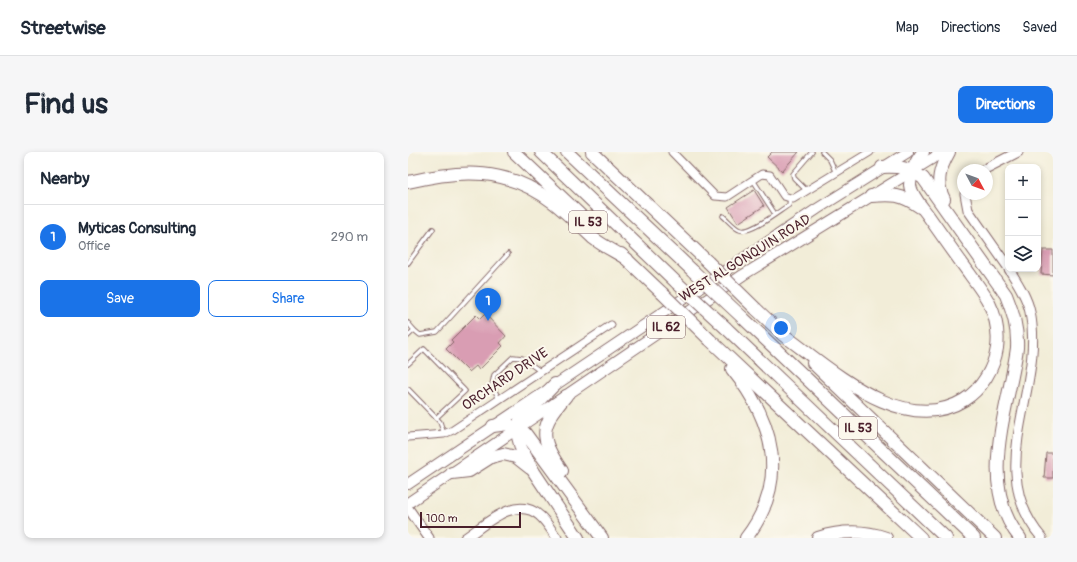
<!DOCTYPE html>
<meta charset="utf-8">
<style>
:root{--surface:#fff;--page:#f6f6f7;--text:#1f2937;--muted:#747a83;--line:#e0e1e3;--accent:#1a73e8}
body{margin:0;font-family:Pangolin,sans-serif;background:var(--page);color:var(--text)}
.controls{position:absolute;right:12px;top:12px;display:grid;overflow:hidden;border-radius:8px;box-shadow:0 2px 6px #0003}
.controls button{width:36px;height:36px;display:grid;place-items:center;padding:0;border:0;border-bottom:1px solid var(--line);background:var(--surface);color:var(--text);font:20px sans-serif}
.compass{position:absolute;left:549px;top:12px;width:36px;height:36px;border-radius:50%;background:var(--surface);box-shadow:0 2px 6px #0003;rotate:131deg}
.scale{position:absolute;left:12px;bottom:10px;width:101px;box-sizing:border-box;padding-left:4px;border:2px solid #4a1f2b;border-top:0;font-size:11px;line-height:14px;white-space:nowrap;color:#4a1f2b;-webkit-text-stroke:3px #fbf7ec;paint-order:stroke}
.you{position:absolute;left:373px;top:176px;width:14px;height:14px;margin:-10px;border:3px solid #fff;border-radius:50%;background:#1a73e8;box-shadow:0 0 0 6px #1a73e833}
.badge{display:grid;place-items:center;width:26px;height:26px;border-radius:50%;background:var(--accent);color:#fff;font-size:13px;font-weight:700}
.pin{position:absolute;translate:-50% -33px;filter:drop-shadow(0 1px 2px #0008)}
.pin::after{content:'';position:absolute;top:21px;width:14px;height:12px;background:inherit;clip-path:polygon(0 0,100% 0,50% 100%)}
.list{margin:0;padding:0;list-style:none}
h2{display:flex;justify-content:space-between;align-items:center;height:52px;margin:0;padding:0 16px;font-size:17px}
h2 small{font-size:13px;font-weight:400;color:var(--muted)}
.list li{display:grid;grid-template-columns:26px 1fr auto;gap:12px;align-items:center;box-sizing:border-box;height:64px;padding:0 16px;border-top:1px solid var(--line)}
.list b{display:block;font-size:15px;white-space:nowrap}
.list p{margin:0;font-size:13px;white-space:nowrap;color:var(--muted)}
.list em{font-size:13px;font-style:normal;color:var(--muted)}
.actions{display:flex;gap:8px;padding:12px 16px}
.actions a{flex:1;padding:9px 0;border:1px solid var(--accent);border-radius:8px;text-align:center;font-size:14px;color:var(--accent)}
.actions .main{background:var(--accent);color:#fff}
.icon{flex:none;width:22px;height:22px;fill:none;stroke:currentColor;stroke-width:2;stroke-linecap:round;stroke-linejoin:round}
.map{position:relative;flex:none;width:645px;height:386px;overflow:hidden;border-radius:8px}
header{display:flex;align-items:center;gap:24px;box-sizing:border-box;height:56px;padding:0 20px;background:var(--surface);border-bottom:1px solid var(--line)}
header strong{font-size:19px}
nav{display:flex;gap:22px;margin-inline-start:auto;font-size:14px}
.intro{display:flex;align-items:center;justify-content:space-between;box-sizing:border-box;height:96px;padding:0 24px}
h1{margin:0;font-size:28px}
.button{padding:10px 18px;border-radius:8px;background:var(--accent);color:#fff;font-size:14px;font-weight:700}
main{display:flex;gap:24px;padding:0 24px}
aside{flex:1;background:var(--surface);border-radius:8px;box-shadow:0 2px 6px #0003}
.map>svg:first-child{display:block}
</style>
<header>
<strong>Streetwise</strong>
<nav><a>Map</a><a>Directions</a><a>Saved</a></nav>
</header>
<div class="intro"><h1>Find us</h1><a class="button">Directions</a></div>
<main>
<aside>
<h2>Nearby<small></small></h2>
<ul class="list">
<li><span class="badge">1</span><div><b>Myticas Consulting</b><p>Office</p></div><em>290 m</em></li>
</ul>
<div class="actions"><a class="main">Save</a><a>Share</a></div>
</aside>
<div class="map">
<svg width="645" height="386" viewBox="0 0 645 386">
<rect width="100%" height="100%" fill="#fbf7ec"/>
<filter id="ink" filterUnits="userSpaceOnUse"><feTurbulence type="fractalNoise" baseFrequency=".025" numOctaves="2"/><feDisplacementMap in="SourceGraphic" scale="8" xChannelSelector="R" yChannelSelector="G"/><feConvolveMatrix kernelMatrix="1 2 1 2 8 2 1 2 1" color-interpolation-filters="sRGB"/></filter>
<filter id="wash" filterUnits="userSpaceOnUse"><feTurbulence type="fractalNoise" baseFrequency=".012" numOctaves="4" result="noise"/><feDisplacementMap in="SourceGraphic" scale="16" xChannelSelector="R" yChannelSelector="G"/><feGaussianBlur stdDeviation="0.9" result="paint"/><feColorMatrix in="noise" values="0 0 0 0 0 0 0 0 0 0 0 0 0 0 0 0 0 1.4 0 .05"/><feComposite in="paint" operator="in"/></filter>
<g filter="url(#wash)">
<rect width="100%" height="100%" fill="#f2edd8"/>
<g id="blocks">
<g fill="#d99db3">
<path d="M364,0H391L374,19L359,5Z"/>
<path d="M346,38L356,54L330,71L320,55Z"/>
<path d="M635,98H645V123L633,122Z"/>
<path d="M77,162L98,184L92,191L95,194L71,218L68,214L61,220L38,197L45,190L43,188L68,163L72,167Z"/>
<path d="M638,301H645V326H636Z"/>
</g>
</g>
</g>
<g filter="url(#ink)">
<use href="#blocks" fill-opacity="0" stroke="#856768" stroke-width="1"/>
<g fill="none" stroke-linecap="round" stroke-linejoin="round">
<defs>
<g id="lane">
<path d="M414,0L422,8L428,21"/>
<path d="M345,28L367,62"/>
<path d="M399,39L386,26L385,22L404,0"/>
<path d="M315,64C320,68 326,76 332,78C343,82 371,59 381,53L382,46"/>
<path d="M0,111L25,77"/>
<path d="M0,171L6,178L0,184"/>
<path d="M6,178L12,183L29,180L100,102"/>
<path d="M0,212L16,197L57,239L28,266"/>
<path d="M0,237L32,270L36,282"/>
<path d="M91,247L84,233L86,223L105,205L114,206L132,219"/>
</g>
<g id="street">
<path d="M264,0L307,44L319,45L354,22L362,23L376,44L385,47L462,0"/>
<path d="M0,285L36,282L45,278L203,173"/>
</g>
<g id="secondary">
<path d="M575,18L610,0"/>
<path d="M557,42L560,58L600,115"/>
<path d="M601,117C609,130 619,145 622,160C638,236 574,317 634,386"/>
<path d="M0,356L21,386"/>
<path d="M57,386C77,373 108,342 132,364C139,370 143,378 149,386"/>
</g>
<g id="primary">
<path d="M0,332L409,57L500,0"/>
<path d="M0,351L335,123L535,0"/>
</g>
<g id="highway">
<path d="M106,0L184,74"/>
<path d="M133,0L269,131"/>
<path d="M159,0L286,120"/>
<path d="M184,0L300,110"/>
<path d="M474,15C493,14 500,16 515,26L598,143C605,161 610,176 609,196C601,256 568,332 612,386"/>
<path d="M0,30C54,17 99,15 146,51C160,62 172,74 185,86C195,94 208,100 219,107"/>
<path d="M463,44C485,42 493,42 512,55"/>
<path d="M536,47C527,30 532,16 541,0"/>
<path d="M213,102L254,141"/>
<path d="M348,157L380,187"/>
<path d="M334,165L566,386"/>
<path d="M318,176L538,386"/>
<path d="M374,182C421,215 494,286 556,248C574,237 586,216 589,196C591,180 588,165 581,151C576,141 568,131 561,121C547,102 533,82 519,62C514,55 503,43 502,33C502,21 508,9 515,0"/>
<path d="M302,188L513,386"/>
<path d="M405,211L587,386"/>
<path d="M324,217C366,269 382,329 338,386"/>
<path d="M147,232L112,268L110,285L113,296L126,320L170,386"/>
<path d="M85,274L100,272L117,281L194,386"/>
<path d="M154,319C130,284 132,275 158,244"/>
<path d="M44,321L61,319L83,305L95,302L108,305L122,316"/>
<path d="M410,386C432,379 455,378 478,386"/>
</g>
</defs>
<use href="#lane" stroke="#856768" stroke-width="5.5"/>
<use href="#street" stroke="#856768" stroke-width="9"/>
<use href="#secondary" stroke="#856768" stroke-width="11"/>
<use href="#primary" stroke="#856768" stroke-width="12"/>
<use href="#highway" stroke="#856768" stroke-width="14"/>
<use href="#lane" stroke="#fff" stroke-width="3.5"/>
<use href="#street" stroke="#fff" stroke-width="7"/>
<use href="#secondary" stroke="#fff" stroke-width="9"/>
<use href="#primary" stroke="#fff" stroke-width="10"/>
<use href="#highway" stroke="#fff" stroke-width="12"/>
<defs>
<g id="highway-bridge">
<path d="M300,110L348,157"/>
<path d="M286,120L334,165"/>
<path d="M269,131L318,176"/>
<path d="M254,141L302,188"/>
</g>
</defs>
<use href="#highway-bridge" stroke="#856768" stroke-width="14" stroke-linecap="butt"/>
<use href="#highway-bridge" stroke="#fff" stroke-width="12"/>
</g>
</g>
<g text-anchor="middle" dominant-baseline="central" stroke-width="4" stroke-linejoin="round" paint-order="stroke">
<g fill="#fbf7ec" stroke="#7f6065" stroke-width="1">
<rect x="161" y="59" width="38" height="22" rx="3"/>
<rect x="239" y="164" width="38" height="22" rx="3"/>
<rect x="431" y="265" width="38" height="22" rx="3"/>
</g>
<g font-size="13" font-weight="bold" fill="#4a1f2b">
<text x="180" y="70">IL 53</text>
<text x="258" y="175">IL 62</text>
<text x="450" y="276">IL 53</text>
</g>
<g font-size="14" fill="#4a1f2b" stroke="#fbf7ec">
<text transform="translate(337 106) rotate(-32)">WEST ALGONQUIN ROAD</text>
<text transform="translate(97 227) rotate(-34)">ORCHARD DRIVE</text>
</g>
</g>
</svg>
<div class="controls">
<button>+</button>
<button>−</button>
<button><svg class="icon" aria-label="layers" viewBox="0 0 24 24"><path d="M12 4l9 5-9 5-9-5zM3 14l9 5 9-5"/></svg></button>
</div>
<svg class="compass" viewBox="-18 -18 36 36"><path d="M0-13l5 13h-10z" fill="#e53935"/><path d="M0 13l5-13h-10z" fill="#747a83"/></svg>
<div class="scale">100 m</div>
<div class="you"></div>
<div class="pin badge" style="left:80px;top:169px">1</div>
</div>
</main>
